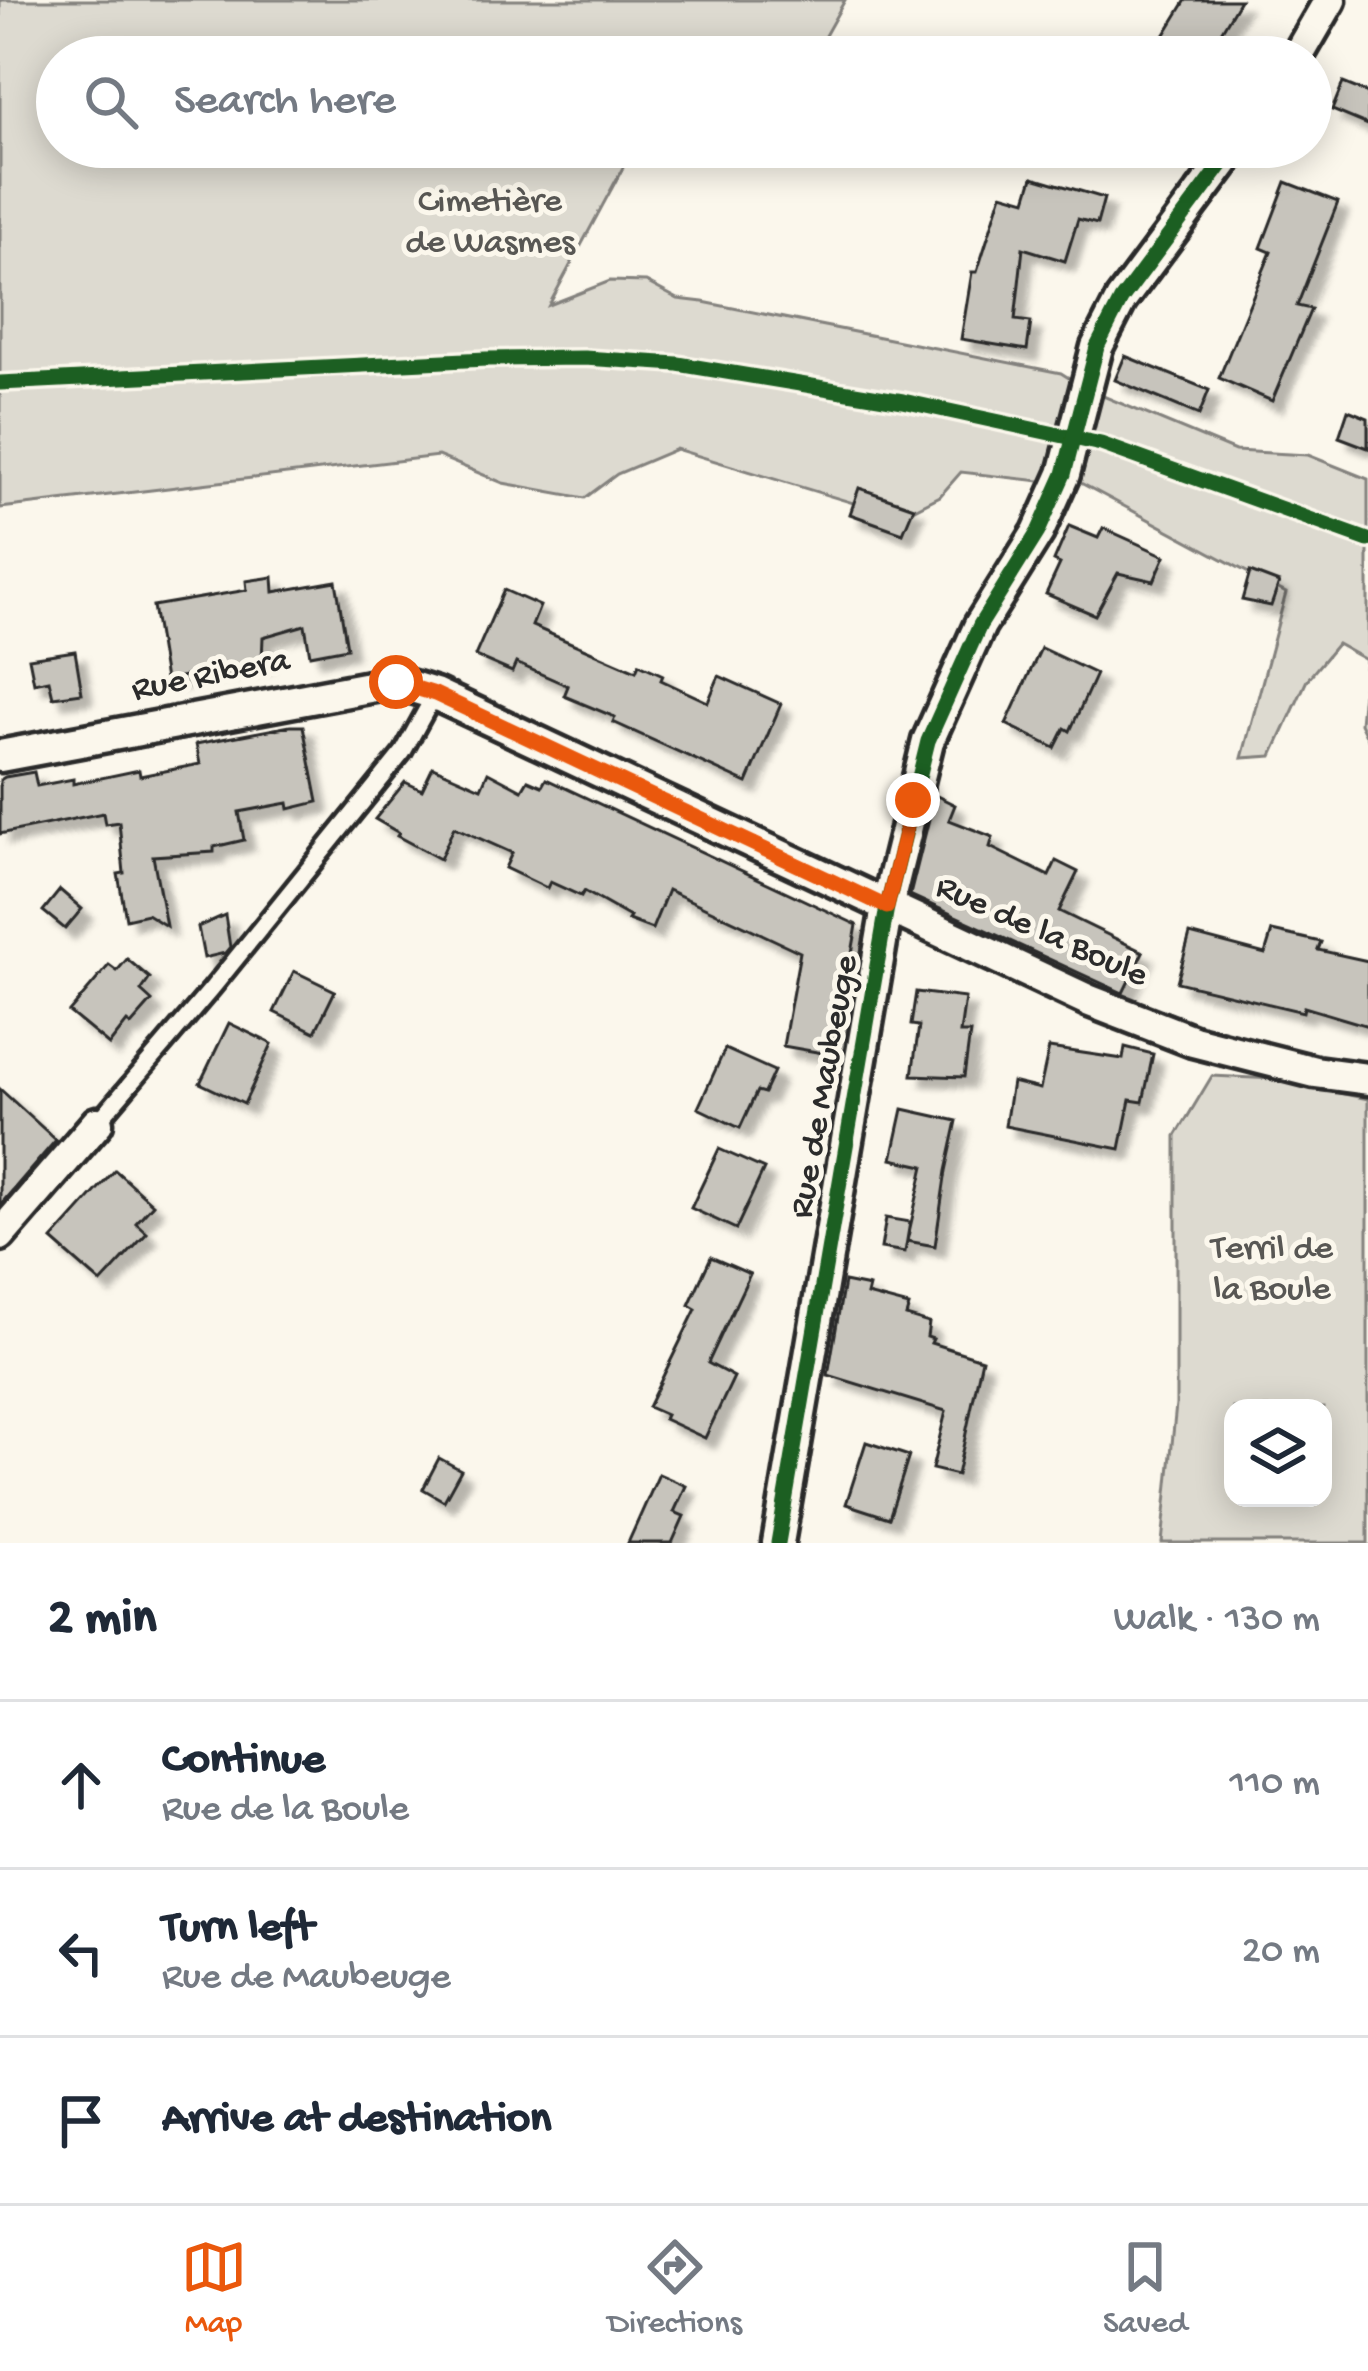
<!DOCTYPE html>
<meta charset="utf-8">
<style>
:root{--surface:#fff;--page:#f2f2f3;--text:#1f2937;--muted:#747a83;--line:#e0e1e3;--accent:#ea580c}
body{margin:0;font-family:"Gochi Hand",sans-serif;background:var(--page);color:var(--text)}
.controls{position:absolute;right:36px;bottom:36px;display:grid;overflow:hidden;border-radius:24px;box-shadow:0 6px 30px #0003}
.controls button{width:108px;height:108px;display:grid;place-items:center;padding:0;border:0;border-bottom:3px solid var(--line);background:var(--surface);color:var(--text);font:60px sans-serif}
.stop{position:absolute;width:36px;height:36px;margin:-27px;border:9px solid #ea580c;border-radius:50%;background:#fff}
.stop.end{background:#ea580c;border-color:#fff;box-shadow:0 3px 12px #0008}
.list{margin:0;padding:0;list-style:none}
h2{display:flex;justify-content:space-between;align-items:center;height:156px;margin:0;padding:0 48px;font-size:51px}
h2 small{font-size:39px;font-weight:400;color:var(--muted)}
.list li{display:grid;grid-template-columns:78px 1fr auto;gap:36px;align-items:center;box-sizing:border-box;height:168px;padding:0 48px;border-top:3px solid var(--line)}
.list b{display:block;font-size:45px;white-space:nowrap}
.list p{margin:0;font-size:39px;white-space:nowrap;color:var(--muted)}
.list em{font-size:39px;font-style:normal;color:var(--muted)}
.icon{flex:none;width:66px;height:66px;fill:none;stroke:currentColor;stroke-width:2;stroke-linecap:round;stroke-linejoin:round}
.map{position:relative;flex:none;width:1368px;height:1543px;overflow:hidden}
.search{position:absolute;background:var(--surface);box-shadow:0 6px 30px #0003;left:36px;right:36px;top:36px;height:132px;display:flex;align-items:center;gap:30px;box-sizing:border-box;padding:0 42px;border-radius:66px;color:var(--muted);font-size:45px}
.sheet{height:660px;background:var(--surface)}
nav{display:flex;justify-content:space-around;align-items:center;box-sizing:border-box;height:168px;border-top:3px solid var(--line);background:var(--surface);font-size:33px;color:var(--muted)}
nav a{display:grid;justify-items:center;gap:6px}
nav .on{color:var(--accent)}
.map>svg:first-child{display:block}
</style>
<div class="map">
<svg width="1368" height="1543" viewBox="0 0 1368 1543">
<defs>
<filter id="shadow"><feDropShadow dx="10" dy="10" stdDeviation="3" flood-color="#0004"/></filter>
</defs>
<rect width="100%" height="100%" fill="#fbf7ec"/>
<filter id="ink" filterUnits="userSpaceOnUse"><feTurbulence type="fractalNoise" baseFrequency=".00833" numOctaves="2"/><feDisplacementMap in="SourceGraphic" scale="24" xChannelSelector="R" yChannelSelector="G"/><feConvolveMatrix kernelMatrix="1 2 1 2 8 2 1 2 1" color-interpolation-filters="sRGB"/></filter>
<g filter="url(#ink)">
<g fill="#dddad0" stroke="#84827e" stroke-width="3" fill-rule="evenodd">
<path d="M0,0H845L813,57H57V147H634L549,305L610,281L646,282L678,299L703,302L1061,373L1086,389L1235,451L1308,455L1368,479V739L1360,723L1366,660L1337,644L1307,680L1272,756L1242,758L1286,593L1064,474L1040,481L961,472L940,496L899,517L676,449L617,474L585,498L503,483L438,456L0,508Z"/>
<path d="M1212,1076L1274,1079L1368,1099V1543H1162L1176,1405V1136ZM1233,1408H1323V1498H1233Z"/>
</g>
<g fill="#c7c4bc" stroke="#2b2b2b" stroke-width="3" filter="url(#shadow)">
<path d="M1186,0H1240L1215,42L1205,36L1192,57H1151Z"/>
<path d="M1343,83L1368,93V125L1332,110Z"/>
<path d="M1033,177L1104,198L1097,224L1078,219L1065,261L1023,248L1015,320L1031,322L1027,350L961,339L972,272H977L1002,193L1026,200Z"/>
<path d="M1286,182L1338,202L1297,306L1311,309L1272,401L1219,378L1271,252L1261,248Z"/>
<path d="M1125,356L1209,390L1199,415L1115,380Z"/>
<path d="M1348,410L1368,418V448L1339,437Z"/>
<path d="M859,488L914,507L903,533L850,514Z"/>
<path d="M1069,526L1098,538L1103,528L1165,556L1154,581L1118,573L1095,615L1046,594L1060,564L1054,561Z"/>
<path d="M1250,572L1279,583L1271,606L1242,600Z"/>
<path d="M273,577L274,592L336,581L347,648L310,655L305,625L263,637L262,661L165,680L153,606L247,590L246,581Z"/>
<path d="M504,590L540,606L532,626L636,671L639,664L663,675L661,680L708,702L719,676L781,704L747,783L613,722L615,717L564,696L568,686L516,663L512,672L475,656Z"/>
<path d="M1041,648L1096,674L1070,731L1065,728L1055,748L1006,724Z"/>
<path d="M75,651L82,693L53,697L49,680L34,683L29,658Z"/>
<path d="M290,726H303L318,802L289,809L288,803L239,812L244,840L214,847V852L153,856L166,926L147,914L126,919L118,874L124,873L119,822L105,824L103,813L0,834V780L5,777L34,772L37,786L73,779V784L139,770L140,776L200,764L196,744Z"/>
<path d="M433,767L481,788L488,772L522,790L528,780L542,786L546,779L857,925L834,1055L783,1046L800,952L668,890L652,929L628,920L630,917L584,891L581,896L550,882L547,888L505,868L512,853L454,827L440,859L397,836L399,833L375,819L405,782L422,790Z"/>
<path d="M935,795L955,805L949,820L993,837L990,847L1049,876L1056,861L1078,872L1059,911L1143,952L1123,993L910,895Z"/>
<path d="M60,890L82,909L65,929L43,911Z"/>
<path d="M225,915L230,947L225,953L204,958L198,927Z"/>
<path d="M1272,931L1321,942L1318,950L1368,961V1026L1304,1007L1303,1012L1177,982L1190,934L1265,954Z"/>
<path d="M127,959L150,978L141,991L152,1001L131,1025L127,1022L109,1045L69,1012L109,965L117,971Z"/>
<path d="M294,971L335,991L315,1032L274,1012Z"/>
<path d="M916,992L965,998L960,1033H970L964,1077L912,1075L919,1026L911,1025Z"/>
<path d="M229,1023L272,1044L244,1104L200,1083Z"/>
<path d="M1125,1047L1153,1054L1143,1102L1130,1100L1120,1149L1005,1126L1012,1082L1040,1089L1049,1048L1123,1059Z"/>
<path d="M725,1049L774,1071L764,1093L757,1091L740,1128L698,1108Z"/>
<path d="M0,1089L56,1140L0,1205Z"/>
<path d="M903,1109L957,1121L946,1171L935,1246L907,1241L924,1166L892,1159Z"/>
<path d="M719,1149L764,1169L736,1229L691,1208Z"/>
<path d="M115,1170L153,1204L136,1223L147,1233L101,1283L52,1240Z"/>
<path d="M886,1218L910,1222L905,1252L881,1248Z"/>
<path d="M711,1257L750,1274L708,1363L734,1377L705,1438L664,1419L666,1415L648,1407L696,1309L689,1305Z"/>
<path d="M844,1282L869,1287L867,1295L909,1306L906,1316L929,1323L927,1337L933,1339L931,1343L982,1359L957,1475L932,1469L946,1411L828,1375Z"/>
<path d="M866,1442L909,1456L889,1518L846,1504Z"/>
<path d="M439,1458L461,1470L444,1501L423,1489Z"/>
<path d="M659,1474L686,1486L674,1512L684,1516L672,1543H628Z"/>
</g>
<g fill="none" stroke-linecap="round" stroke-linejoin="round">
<defs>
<path id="service" d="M97,1123L213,987L403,752L435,694"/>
<g id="minor">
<path d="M1297,57L1330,0"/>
<path d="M0,756L396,682L435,694L1090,1001L1193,1041L1315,1072L1368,1079"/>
<path d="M0,1235L97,1123"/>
<path d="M778,1543L887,907L928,741L980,625L1038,532L1064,474L1097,347L1121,300L1235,147"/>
</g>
</defs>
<use href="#service" stroke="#2b2b2b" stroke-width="24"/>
<use href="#minor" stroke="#2b2b2b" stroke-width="39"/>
<use href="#service" stroke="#fbf7ec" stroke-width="15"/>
<use href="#minor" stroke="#fbf7ec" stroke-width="30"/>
<defs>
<g id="cycleway">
<path d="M0,383L486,359L584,358L678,364L903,401L1101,444L1368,540"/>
<path d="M778,1543L887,907L928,741L980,625L1038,532L1064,474L1097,347L1121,300L1235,147"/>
</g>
</defs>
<use href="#cycleway" stroke="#fbf7ec" stroke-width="22"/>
<use href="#cycleway" stroke="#1b5e20" stroke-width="15"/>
</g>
</g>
<g fill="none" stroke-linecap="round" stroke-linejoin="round" filter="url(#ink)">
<path stroke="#ea580c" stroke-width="15" d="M396,682L435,694L887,907L913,800"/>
</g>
<g text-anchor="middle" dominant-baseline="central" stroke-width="10" stroke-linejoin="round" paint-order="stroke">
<g font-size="36" fill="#585754" stroke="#fbf7ec">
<text x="490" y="203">Cimetière<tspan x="490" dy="41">de Wasmes</tspan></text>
<text x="1272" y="1250">Terril de<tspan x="1272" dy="41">la Boule</tspan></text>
</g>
<g font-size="36" fill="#2b2b2b" stroke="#fbf7ec">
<text transform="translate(211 677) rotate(-11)">Rue Ribera</text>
<text transform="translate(1041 933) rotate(24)">Rue de la Boule</text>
<text transform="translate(826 1087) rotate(-80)">Rue de Maubeuge</text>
</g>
</g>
</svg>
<div class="controls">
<button><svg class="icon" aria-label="layers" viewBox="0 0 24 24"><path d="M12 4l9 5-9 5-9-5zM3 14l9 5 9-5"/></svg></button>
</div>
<div class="stop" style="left:396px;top:682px"></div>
<div class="stop end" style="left:913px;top:800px"></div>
<div class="search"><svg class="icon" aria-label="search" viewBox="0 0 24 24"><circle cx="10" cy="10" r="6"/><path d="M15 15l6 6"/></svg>Search here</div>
</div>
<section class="sheet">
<h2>2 min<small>Walk · 130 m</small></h2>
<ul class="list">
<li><svg class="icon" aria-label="ahead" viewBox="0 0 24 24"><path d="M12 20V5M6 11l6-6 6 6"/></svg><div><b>Continue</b><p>Rue de la Boule</p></div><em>110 m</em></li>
<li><svg class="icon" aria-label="left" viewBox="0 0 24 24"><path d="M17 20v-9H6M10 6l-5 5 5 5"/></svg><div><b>Turn left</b><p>Rue de Maubeuge</p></div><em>20 m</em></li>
<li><svg class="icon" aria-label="arrive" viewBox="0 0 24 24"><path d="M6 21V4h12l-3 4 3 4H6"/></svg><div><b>Arrive at destination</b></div></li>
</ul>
</section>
<nav>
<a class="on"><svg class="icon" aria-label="map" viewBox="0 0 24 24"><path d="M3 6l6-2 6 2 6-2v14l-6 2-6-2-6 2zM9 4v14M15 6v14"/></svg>Map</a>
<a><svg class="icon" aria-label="directions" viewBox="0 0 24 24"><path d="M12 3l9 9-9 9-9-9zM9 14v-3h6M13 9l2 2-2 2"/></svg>Directions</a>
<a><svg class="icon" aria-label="saved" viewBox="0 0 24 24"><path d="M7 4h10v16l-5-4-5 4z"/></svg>Saved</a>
</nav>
